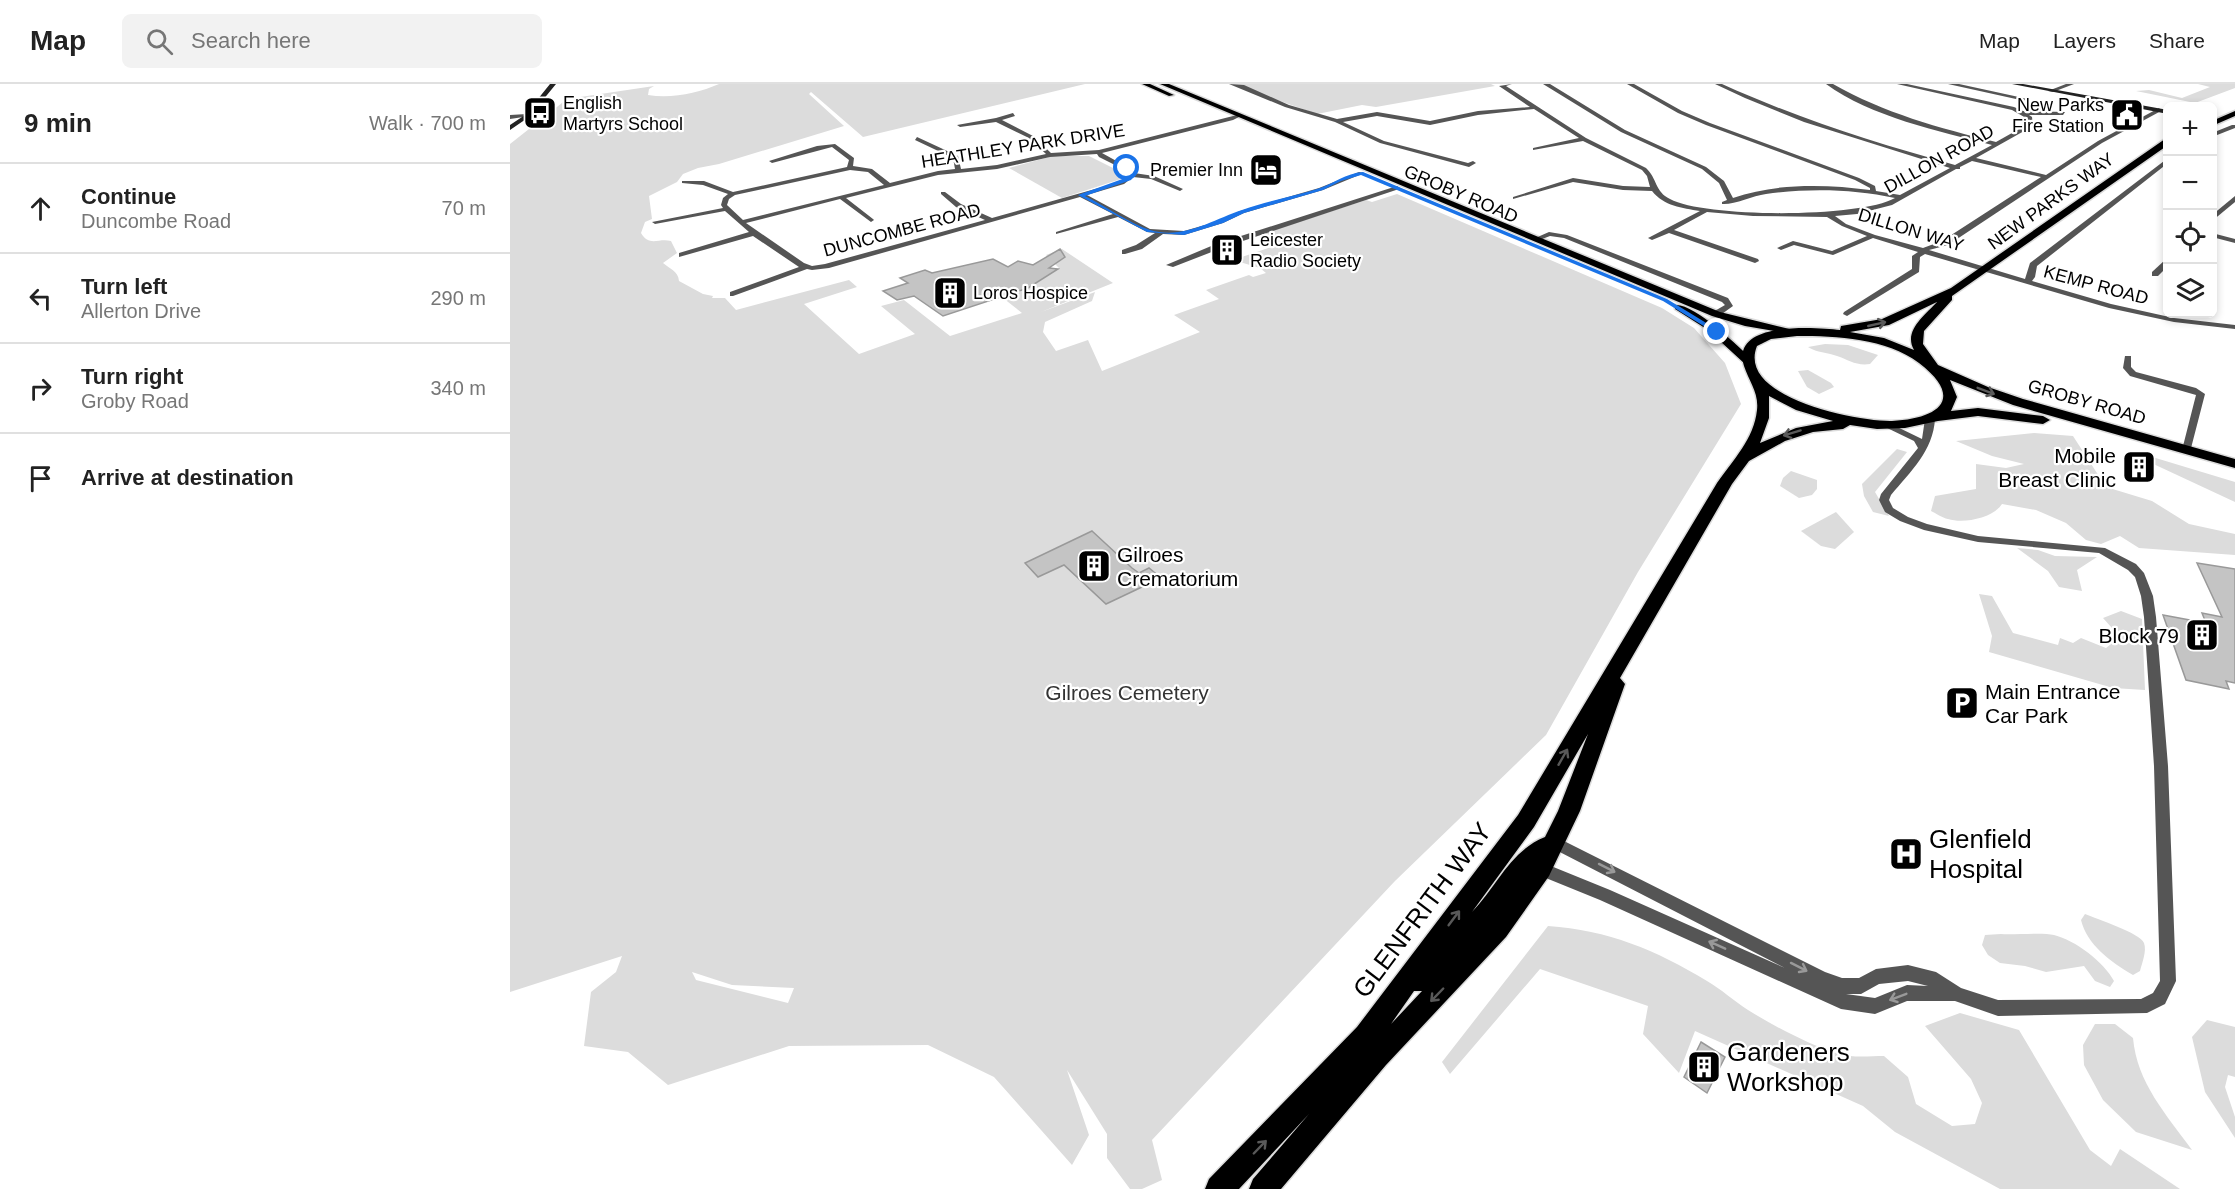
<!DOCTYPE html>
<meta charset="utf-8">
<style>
:root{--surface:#fff;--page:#f2f2f2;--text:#222;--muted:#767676;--line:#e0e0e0}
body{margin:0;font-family:Helvetica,sans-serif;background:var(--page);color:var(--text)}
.controls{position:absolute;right:18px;top:18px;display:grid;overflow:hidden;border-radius:9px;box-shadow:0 3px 9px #0003}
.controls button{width:54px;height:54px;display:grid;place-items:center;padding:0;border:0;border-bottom:2px solid var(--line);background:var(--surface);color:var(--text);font:30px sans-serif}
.stop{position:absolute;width:18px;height:18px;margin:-14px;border:4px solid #1a73e8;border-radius:50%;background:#fff}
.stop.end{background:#1a73e8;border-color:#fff;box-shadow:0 2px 6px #0008}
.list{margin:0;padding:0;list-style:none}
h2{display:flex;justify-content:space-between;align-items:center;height:78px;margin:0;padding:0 24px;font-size:26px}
h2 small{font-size:20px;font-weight:400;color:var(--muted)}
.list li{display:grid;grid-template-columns:39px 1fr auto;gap:18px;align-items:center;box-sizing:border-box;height:90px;padding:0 24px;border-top:2px solid var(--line)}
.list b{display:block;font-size:22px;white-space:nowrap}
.list p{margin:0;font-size:20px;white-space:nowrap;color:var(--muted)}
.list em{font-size:20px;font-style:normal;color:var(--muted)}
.icon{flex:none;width:33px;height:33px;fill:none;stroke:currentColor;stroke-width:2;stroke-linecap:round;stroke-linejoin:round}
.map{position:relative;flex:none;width:1725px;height:1105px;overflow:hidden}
header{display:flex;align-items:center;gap:36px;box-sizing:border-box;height:84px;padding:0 30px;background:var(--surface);border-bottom:2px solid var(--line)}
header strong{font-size:28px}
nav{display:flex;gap:33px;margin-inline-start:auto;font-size:21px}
.search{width:420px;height:54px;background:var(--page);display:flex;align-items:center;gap:15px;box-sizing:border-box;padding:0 21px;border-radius:9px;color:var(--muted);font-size:22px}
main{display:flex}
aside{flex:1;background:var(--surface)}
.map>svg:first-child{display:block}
</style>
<header>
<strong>Map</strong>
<div class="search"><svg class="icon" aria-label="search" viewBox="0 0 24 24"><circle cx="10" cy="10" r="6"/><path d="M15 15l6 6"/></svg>Search here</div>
<nav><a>Map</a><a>Layers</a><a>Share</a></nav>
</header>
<main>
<aside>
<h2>9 min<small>Walk · 700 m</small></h2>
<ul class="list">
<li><svg class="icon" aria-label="ahead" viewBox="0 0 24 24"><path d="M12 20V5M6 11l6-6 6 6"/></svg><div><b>Continue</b><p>Duncombe Road</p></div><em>70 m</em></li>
<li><svg class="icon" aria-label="left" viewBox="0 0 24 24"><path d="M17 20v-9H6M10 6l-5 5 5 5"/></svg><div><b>Turn left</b><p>Allerton Drive</p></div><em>290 m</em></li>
<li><svg class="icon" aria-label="right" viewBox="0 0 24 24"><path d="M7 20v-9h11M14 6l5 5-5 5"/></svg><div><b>Turn right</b><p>Groby Road</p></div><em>340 m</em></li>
<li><svg class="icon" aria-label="arrive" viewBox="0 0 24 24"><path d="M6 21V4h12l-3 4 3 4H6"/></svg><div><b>Arrive at destination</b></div></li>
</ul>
</aside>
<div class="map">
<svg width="1725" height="1105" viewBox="0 0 1725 1105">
<rect width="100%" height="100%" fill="#fff"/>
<g fill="#dcdcdc" fill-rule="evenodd">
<path d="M209,0H575L353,53L301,8L299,10L334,42L209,80L188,84L173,90L167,98L139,112L142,135L135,138L131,149C139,163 148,154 161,157L167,169L153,179C160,185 168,187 169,197L193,210L203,212L202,214H215L226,226L339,196L347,203L294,220L349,270L405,250L371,222L394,216L440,252L512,229L493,214L519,204L549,184L536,171L552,165L603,199L531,228L585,208L582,217L535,238L533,248L546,267L578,256L592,287L690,248L664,231L709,215L696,206L739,191L743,193L756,189L750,184L723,176L770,160L755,149L856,116L862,118L887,110L1152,224L1184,244L1215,279L1231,320L1128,488L1036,651L885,797L642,1056L652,1096L632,1105H620L597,1074V1050L557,986L579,1051L562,1081L484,993L418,961L279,962L158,1001L118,968L74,962L81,908L106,888L112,872L0,908V60L57,15L144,2L139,5L138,11C162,15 188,9 209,0ZM182,888L222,901L284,904L278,919L186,896Z"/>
<path d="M721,0H981L985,2L866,23L852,21L807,30Z"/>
<path d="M1688,0H1725V4L1685,19L1626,7L1639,6L1672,14L1700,3Z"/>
<path d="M543,72H579L615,90L611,95L552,114L499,84Z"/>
<path d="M1315,260L1338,261L1368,271L1360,280C1346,282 1339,276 1327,272C1316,268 1308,269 1298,263Z"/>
<path d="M1298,286L1321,299L1324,303L1309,310L1297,303L1288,287Z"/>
<path d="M1524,349L1563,352L1596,403L1642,417L1679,440L1725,450V471L1629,464L1610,452L1591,460L1576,456L1556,439L1526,426L1492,420C1483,434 1454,440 1438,435C1432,434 1426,429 1421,427L1425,412L1466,405V380L1496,384L1514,380L1482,372L1446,357Z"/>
<path d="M1387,365L1397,368L1365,408L1379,432L1363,428L1354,412L1352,400Z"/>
<path d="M1639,372L1725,398V418L1637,377Z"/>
<path d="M1281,387L1307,396V405L1302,411L1289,414L1270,402L1273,394Z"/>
<path d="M1326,428L1344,448L1325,465L1311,462L1291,447Z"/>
<path d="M1507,464L1528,466L1545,472L1587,473L1567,486L1572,507L1549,503L1538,487Z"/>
<path d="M1469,510L1482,512L1503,549L1548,561L1550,554L1563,559L1571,554L1596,564L1610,553L1593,534L1611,527L1632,535L1635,606L1603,604L1479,568L1482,552Z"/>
<path d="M1575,830C1587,835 1630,849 1634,859C1637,867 1632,879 1630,887L1623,891C1601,878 1577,861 1571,836Z"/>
<path d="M1038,842C1098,846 1146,866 1197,897C1211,905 1224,917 1238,926C1264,942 1299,961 1329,970C1343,974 1360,972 1374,972L1398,993L1406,1020L1442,1042L1465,1040L1472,1019L1461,995L1415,942L1450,929L1509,946L1580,1066L1601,1082L1610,1065L1670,1105H1490L1385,1048L1353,1022L1185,947L1169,989L1133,950L1138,922L1030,885L940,990L932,978Z"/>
<path d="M1491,850C1505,851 1533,848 1544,851C1565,856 1594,878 1604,897L1600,903L1585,897L1574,882L1536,888L1515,882L1490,879L1478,871L1472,861L1475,851Z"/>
<path d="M1697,936L1725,943V993L1718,991L1715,1003L1725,1033V1054L1695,1008L1682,953Z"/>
<path d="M1585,940H1605L1623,954C1627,999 1656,1030 1682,1066L1626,1048L1593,1016L1574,981L1573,961Z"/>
</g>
<g fill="#c4c4c4" stroke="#999" stroke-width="1.5">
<path d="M550,165L555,173L539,184L548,185L518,204L433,232L404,212L387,216L373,207L398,199L390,194L415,186L422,189L483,175L498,183L508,177L523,181Z"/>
<path d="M582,447L622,484L629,489L639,484L651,494L596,520L554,481L528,493L515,479Z"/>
<path d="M1687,479L1725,485V599L1716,597L1719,605L1676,596L1653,531L1696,539L1692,529L1712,533Z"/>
<path d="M1191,958L1215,973L1197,1009L1174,993Z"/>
</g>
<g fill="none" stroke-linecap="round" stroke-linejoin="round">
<defs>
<g id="primary">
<path d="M632,0H640L664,11L659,12Z"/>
<path d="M650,0H659L1210,228L1292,248L1287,251L1235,242L1202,232Z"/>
<path d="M1165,221C1184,219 1228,262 1243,276V280H1235L1198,246L1165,225Z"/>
</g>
<g id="highway">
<path d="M1725,27V32L1702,42V37Z"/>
<path d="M1655,55H1658V61L1442,212V216L1414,247L1413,260L1428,281L1478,303L1513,315L1725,375V384L1503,321L1440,296L1447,313L1441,327L1468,324L1533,332L1540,336L1533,340L1468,332L1428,337L1395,344L1367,345L1340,341L1333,345L1303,348L1275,357L1239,377L1222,400L1110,594L1115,600L1070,727L1039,792L996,853L876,981L771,1105H739L743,1095L799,1030L729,1105H695L699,1095L847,943L1008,731L1207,399C1223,376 1244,355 1247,326C1249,309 1239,297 1234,282C1220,237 1304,243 1330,246L1331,242L1372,235L1441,204ZM1427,218C1415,231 1393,247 1404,266L1374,254L1340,248L1379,241ZM1287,252C1327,252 1376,254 1409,279C1456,315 1428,335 1382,337C1349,338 1226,314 1247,262L1261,255ZM1259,312L1286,326L1323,337L1286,344L1250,359L1259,334ZM1078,650L1048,727L1035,753C1000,767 987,802 962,828L1024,743ZM904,907H912L881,940Z"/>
</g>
</defs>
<use href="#primary" stroke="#dbdbdb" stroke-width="3"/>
<use href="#highway" stroke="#dbdbdb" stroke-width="3"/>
<g fill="#555" fill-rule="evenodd">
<path d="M719,0L734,1L779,21L827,35L867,28L920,37L968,27L1020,23L989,2L1002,0L996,2L1076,54L1136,84C1147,94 1145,108 1160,115C1195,134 1350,134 1385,114C1343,105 1299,104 1256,110C1242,112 1224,121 1212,120V118L1217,116L1209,99L1192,85L1111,48L1033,0H1040L1115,46L1196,83L1214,97L1223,114C1265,99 1316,100 1360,106V104L1345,96L1196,41L1168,29L1117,0H1124L1172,27L1200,39L1349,94L1365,102L1366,107L1390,111L1440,84L1294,38L1235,14L1205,0H1212C1287,34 1365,59 1445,81L1482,61C1429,47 1361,33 1316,0H1323C1374,29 1429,44 1486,58L1518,40L1516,34L1502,26L1387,0H1397L1504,23L1513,27L1555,28L1553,31H1519L1522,33L1523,42L1466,74L1536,91L1588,57L1649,24L1651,27L1592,59L1438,161L1419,166L1515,195L1520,179L1658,74V79L1527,182L1525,193L1522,197L1601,220L1664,234L1725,241V245L1664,238L1599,224L1415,170L1410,173L1409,188L1337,232L1333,230L1334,228L1402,185V172L1408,168L1363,154L1323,171L1284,161L1271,166L1267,164L1283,157L1322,167L1357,152L1332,142L1317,133L1243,132L1197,128L1164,146L1248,175L1249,177L1245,179L1159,149L1142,156L1138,154L1140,153L1190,127C1172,124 1154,122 1142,107L1113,106L1063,98L1003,115V113L1063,94L1113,102L1140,103L1137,92L1132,86L1073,57L1023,66V64L1069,54L1024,25L968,31L920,41L867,32L833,38L874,57L958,79L963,77L966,79L959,83L870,59L825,38L775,23ZM1462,77L1531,93L1432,157L1413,164L1365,151L1336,140L1325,132L1347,130L1382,121L1446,85H1450V83Z"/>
<path d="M1438,0H1449L1518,15L1515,17Z"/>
<path d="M1556,0H1564L1543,8L1538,7Z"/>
<path d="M503,29L505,32L492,36L523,52L541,69L589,66L731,30V32L723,36L592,69L619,84L624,89L644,92L673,105L670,107L641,95L623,93L614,100L577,111L640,145L674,147L709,137L730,127L809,104L849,88L854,89L813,106L734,129L713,139L674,151L653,150L632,165L615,170H612V166L626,161L645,149L637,148L608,133L546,150V148L603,130L570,113L319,184L302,186L297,185L223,212H220V208L289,183L243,152L169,173V169L239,148L215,127L145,140L142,138L213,124L211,121L213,114L218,110L193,101L172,99V97H194L223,108L337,83L339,76L322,63L262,79L259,77L307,62L325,60L344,74L343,82L362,85L380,99L428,87L445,85L443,74L405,56L407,53L448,72L451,85L487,81L536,70L519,54L486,38L450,43L447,41L486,34ZM587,70L589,73L615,86L618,91L610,98L482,134L451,120L435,108H431V110L446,123L475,136L315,180L302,182L294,179L236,139L330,115L361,138L364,136L363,135L336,114L428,91L487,85L540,73ZM340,86L358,88L374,101L233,136L217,121L219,115L225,111Z"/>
<path d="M0,31L17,30L20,32L0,35Z"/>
<path d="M1722,41H1725V44L1702,53V49Z"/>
<path d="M887,102L890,104L889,105L712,164L663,183L656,181L706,160Z"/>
<path d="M1725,112V118L1702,137V131Z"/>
<path d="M1039,148L1057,151L1218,214L1223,222L1209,232H1203V228L1215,221L1212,218L1054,154L1040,152L1027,157L1023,155Z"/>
<path d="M1702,149L1725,155V159L1702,153Z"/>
<path d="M1655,176H1658V182L1648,192H1642V188Z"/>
<path d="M1615,272H1621V283L1626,288L1686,304L1695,310L1680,368H1674L1672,366L1686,311L1620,292L1613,284Z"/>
<path d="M1420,332L1425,335C1423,367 1401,387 1381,411L1379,416L1383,424L1398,433L1417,440L1468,452L1595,464L1626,480L1634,489L1643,512L1646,533L1658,682L1666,897L1655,920L1637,929L1488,932L1445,917H1397L1365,930L1331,925L1090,816L1026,790L1024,785L1026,780L1031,779L1036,780L1100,806L1275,884L1040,763L1038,759L1040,755L1045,753L1050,755L1315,888L1332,894H1349L1366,885L1398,881L1426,888L1451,904L1488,916L1631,915L1643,909L1650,897L1644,682L1634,533L1631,512L1625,493L1618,486L1589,469L1468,458L1414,446L1390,437L1375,428L1369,416L1371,410L1408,364L1404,357L1371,341L1376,338L1379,339L1412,355L1415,335ZM1398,897L1418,902L1397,901L1365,914L1336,910H1351L1369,900Z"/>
</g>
<g fill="#222" fill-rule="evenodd">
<path d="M40,0H46L19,33L0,46V41L15,31Z"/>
<path d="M1502,0H1513L1658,26V30Z"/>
</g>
<use href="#primary" fill="#000" fill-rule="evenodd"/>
<use href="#highway" fill="#000" fill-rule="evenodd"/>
</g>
<defs><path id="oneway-shaft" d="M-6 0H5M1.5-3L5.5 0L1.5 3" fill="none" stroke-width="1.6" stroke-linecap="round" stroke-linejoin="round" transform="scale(1.5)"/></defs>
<g stroke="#595959">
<use href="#oneway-shaft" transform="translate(1367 240) rotate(-13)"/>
<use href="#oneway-shaft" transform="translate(1476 307) rotate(21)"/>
<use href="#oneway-shaft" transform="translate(1282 349) rotate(163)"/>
<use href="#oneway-shaft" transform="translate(1053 673) rotate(-60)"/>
<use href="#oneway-shaft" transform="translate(944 834) rotate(-53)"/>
<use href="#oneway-shaft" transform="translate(927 911) rotate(134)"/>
<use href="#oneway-shaft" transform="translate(750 1063) rotate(-46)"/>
</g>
<g stroke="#999">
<use href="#oneway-shaft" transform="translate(1097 784) rotate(27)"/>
<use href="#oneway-shaft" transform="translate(1207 861) rotate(-156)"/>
<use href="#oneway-shaft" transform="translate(1289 883) rotate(27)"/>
<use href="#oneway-shaft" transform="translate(1388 913) rotate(159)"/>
</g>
<path fill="#1a73e8" d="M615,83H619L625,91L621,96L575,112C595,122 619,139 640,146C673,156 702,136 732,126C756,117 782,113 807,105C823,100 836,89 853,88L1157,215L1211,248L1205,249L1153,217L851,91L831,97L813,106L734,129L713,139L674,151L637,148L568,111L618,93L619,91Z"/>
<defs>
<symbol id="bus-square" viewBox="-11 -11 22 22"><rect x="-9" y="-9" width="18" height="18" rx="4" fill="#000" stroke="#fff"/><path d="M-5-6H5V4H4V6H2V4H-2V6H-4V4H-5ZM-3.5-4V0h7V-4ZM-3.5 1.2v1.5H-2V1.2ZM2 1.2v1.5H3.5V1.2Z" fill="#fff"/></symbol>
<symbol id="civic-square" viewBox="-11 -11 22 22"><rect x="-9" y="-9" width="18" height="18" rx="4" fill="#000" stroke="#fff"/><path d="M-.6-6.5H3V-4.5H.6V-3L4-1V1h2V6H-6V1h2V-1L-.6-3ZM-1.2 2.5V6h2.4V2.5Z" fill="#fff"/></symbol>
<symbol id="hotel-square" viewBox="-11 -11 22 22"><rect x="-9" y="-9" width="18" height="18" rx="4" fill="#000" stroke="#fff"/><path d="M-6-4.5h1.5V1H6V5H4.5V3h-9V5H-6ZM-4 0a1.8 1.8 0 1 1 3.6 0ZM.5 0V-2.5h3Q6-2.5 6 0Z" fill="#fff"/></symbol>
<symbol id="building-square" viewBox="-11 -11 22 22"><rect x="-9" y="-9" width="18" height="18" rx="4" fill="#000" stroke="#fff"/><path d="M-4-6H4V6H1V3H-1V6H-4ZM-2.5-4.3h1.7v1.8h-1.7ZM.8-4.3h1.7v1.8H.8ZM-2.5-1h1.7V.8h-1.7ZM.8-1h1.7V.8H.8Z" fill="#fff"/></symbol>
<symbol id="parking-square" viewBox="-11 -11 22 22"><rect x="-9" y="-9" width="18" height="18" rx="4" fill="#000" stroke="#fff"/><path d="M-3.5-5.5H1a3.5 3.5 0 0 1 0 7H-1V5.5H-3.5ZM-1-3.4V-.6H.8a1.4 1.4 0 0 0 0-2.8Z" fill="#fff"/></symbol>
<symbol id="hospital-square" viewBox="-11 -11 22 22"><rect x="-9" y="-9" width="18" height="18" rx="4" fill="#000" stroke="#fff"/><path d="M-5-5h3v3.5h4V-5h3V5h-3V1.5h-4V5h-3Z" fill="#fff"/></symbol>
</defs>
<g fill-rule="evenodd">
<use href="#bus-square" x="11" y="10" width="38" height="38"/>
<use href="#civic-square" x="1598" y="12" width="38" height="38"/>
<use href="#hotel-square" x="737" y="67" width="38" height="38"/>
<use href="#building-square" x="698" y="147" width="38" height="38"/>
<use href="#building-square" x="421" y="190" width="38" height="38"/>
<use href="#building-square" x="1610" y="364" width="38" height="38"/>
<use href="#building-square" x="565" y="463" width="38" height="38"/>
<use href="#building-square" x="1673" y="532" width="38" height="38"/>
<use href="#parking-square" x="1433" y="600" width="38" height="38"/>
<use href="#hospital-square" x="1377" y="751" width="38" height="38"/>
<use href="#building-square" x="1175" y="964" width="38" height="38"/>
</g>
<g text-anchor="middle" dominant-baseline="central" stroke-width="4.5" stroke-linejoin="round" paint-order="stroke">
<g font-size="18" fill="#000" stroke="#fff" text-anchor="start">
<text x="53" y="19">English<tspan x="53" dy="21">Martyrs School</tspan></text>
<text x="1594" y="21" text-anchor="end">New Parks<tspan x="1594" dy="21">Fire Station</tspan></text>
<text x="733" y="86" text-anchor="end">Premier Inn</text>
<text x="740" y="156">Leicester<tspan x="740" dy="21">Radio Society</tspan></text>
<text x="463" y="209">Loros Hospice</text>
</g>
<g font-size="18" fill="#000" stroke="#fff">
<text transform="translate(513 62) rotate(-9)">HEATHLEY PARK DRIVE</text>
<text transform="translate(1429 75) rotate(-29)">DILLON ROAD</text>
<text transform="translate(951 110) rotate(23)">GROBY ROAD</text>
<text transform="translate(1541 117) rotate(-36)">NEW PARKS WAY</text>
<text transform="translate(392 146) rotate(-15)">DUNCOMBE ROAD</text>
<text transform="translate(1401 146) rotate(17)">DILLON WAY</text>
<text transform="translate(1586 201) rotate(15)">KEMP ROAD</text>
<text transform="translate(1577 318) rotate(16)">GROBY ROAD</text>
</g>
<g font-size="21" fill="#000" stroke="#fff" text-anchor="end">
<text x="1606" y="371">Mobile<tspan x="1606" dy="24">Breast Clinic</tspan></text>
<text x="607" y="470" text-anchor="start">Gilroes<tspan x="607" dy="24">Crematorium</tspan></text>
<text x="1669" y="551">Block 79</text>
<text x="1475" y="607" text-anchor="start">Main Entrance<tspan x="1475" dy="24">Car Park</tspan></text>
</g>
<g font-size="21" fill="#333" stroke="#fff">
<text x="617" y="608">Gilroes Cemetery</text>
</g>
<g font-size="26" fill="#000" stroke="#fff" text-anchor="start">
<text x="1419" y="755">Glenfield<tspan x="1419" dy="30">Hospital</tspan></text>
<text x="1217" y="968">Gardeners<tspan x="1217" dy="30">Workshop</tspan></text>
</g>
<g font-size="26" fill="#000" stroke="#fff">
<text transform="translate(912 826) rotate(-53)">GLENFRITH WAY</text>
</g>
</g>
</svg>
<div class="controls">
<button>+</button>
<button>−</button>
<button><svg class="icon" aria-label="locate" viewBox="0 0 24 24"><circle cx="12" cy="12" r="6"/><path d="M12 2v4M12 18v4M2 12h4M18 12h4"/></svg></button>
<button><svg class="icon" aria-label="layers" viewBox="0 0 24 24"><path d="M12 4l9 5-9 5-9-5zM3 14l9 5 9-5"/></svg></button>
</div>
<div class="stop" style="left:617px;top:84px"></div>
<div class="stop end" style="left:1207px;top:248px"></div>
</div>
</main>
